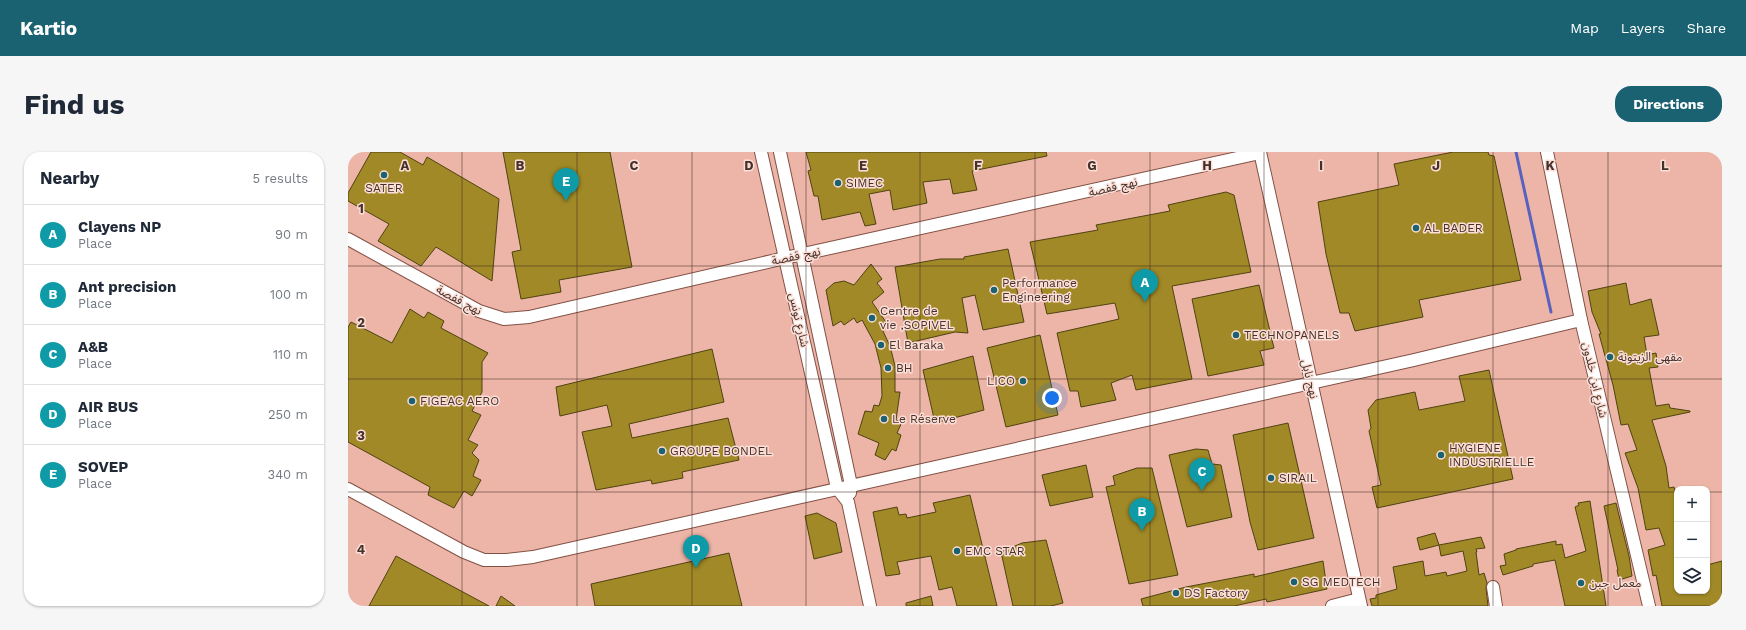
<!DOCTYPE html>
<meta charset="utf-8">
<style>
:root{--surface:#fff;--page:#f6f6f7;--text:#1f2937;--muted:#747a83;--line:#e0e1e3;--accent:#1a6271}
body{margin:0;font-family:"Work Sans","Noto Sans Arabic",sans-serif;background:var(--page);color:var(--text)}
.controls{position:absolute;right:12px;bottom:12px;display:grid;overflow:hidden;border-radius:8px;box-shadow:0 1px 3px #0004}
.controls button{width:36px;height:36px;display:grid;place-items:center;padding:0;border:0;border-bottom:1px solid var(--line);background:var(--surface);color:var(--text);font:20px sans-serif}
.you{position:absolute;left:704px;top:246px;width:14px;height:14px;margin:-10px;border:3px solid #fff;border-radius:50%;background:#1a73e8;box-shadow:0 0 0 6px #1a73e833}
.badge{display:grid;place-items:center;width:26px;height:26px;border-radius:50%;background:var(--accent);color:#fff;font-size:13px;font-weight:700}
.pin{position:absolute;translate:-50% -33px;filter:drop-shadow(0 1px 2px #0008)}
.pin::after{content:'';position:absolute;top:21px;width:14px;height:12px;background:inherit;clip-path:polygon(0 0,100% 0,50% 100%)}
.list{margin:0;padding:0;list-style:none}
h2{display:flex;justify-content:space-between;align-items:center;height:52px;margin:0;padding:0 16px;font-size:17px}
h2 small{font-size:13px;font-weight:400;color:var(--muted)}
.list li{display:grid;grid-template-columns:26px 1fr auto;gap:12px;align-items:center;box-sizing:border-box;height:60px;padding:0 16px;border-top:1px solid var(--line)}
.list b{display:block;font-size:15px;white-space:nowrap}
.list p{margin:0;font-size:13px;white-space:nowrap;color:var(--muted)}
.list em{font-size:13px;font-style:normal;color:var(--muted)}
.icon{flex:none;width:22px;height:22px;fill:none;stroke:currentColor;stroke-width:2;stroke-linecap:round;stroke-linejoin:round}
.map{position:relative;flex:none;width:1374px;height:454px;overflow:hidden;border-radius:16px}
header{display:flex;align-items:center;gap:24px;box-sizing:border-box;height:56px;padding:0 20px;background:var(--accent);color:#fff}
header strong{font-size:19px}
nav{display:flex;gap:22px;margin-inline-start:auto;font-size:14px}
.intro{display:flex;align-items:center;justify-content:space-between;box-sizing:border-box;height:96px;padding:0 24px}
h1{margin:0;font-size:28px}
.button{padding:10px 18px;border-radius:16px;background:var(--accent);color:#fff;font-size:14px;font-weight:700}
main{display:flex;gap:24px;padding:0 24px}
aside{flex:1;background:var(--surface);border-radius:16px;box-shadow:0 1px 3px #0004}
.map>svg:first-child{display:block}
</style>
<header>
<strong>Kartio</strong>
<nav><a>Map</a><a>Layers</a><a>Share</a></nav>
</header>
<div class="intro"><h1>Find us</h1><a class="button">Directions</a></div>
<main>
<aside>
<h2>Nearby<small>5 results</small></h2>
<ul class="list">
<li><span class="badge" style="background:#0f9aa8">A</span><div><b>Clayens NP</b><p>Place</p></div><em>90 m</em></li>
<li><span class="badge" style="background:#0f9aa8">B</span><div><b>Ant precision</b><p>Place</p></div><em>100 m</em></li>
<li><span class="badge" style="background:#0f9aa8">C</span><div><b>A&amp;B</b><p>Place</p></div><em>110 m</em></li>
<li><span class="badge" style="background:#0f9aa8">D</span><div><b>AIR BUS</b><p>Place</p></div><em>250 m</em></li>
<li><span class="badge" style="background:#0f9aa8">E</span><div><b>SOVEP</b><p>Place</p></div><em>340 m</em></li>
</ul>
</aside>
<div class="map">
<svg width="1374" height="454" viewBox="0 0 1374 454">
<rect width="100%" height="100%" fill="#edb5a7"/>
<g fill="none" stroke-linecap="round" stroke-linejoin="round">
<path stroke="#5761bf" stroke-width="3" d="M1168,0L1203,160"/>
</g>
<g fill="#a08926" stroke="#4f4311">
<path d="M23,0H52L75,13L79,5L151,47L144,129L88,95L73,114L30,89L41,72L0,49V41Z"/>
<path d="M155,0H262L284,115L211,128L213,140L173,147L164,100L173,98Z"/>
<path d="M458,0H698L699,4L624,19L629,38L605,42L602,27L575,30L579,51L545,58L542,38L521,42L528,72L517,74L512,60L474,68L470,44H466L460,19L463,18Z"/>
<path d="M1105,0H1140L1141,3L1146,4L1173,128L1071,148L1075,165L1007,179L1001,161H992L978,102L970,50L1051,33L1046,12Z"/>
<path d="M878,40L886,43L903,120L824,134L844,227L788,238L784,223L763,231L768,248L733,255L730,239H722L709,181L771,167L767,151L699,162L682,90L750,78L748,73L822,59L820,53Z"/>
<path d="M660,97L676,170L635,178L627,143L614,146L620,181L607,180L560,191L547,115L592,107H616V105Z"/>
<path d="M523,112L534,127L529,131L536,140L524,150L540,173L534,177L542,194L547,214V240H552L548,268L554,270L549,281L553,283L548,299L544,297L537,308L527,303L531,291L510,282L517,259L524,260L526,253L531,254L534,244L533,216L527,192L514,168L509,171L506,166L496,173L493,169L485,174L478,138L486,131L496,129L506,133Z"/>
<path d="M1278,131L1282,153L1303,147L1311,183L1296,185L1299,203L1308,201L1310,215L1301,216L1308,254L1321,252L1322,256L1342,259V260L1304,268L1318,314L1321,336L1326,335L1329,347V349L1327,350L1329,358V439H1359V413L1374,409V454H1314L1308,423L1305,424L1300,398L1317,393L1311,376L1298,378L1290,336L1277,301L1289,298L1280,272L1273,273L1265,233L1251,182H1253L1244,160L1240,139Z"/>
<path d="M911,133L926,196L912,199L916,213L860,224L844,147Z"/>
<path d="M62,157L76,166L80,160L96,169L93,176L140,201L134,210V240L124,259L133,263L120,288L130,293L124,301L131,308L125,324L133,328L124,344L116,339L106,356L80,343L82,335L0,290V175L3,170L44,191Z"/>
<path d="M692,183L710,263L658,275L639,196Z"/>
<path d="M364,197L376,250L281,272L284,286L380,266L391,308L334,320L335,326L304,332L303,328L248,338L234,280L264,274L259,253L212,264L208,235Z"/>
<path d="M625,204L636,258L587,271L575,218Z"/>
<path d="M1141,218L1165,327L1029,356L1024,335L1033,333L1021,279L1023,276L1020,258L1028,248L1067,240L1071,258L1117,249L1111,224Z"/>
<path d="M940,271L966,386L910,398L902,370L885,283Z"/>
<path d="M848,297L860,298L864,312L873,313L884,365L839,375L821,303Z"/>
<path d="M738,313L745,345L702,354L694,323Z"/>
<path d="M789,316H804L830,423L781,432L758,335L767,333L765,324Z"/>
<path d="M622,343L649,454H609L604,435L591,438L583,404L549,410L552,422L538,424L525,360L549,355L551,363L558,362L559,366L588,360L585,351Z"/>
<path d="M1242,349L1258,454H1217L1207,408L1185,412V414L1155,423L1152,414L1158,413L1156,402L1168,398V397L1208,389V393L1214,392L1217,406L1238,399L1227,355L1231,353L1230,351Z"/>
<path d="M1268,351L1281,404L1284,424L1271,428L1269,418H1270L1256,354Z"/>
<path d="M469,361L488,371L494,400L466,407L457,364Z"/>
<path d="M1087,381L1091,393L1072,398L1069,386Z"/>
<path d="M1133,385L1137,396L1128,397L1129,400H1128L1131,423L1136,421L1139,431L1138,436L1140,454H1024L1022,447L1028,446V443L1049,437L1045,415L1075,409L1077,424L1098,420L1099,424L1119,419L1115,399L1093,404L1091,393Z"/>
<path d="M698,388L715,451L703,454H665L653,400L674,391Z"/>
<path d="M381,401L394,454H247L243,432Z"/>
<path d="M48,404L141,454H21Z"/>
<path d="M975,409L979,437L919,450L918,447L886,454H795L793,447L838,435L906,422V425Z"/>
<path d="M153,444L167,454H148Z"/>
<path d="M583,444L585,454H558V451Z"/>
</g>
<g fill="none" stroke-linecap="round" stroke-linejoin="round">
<defs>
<g id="minor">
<path d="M413,0L489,336L500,350L522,454"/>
<path d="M432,0L503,333L502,341"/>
<path d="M912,0L1013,454"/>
<path d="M1199,0L1233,168L1301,454"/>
<path d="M0,87L131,159L156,167L181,165L437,106L912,1"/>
<path d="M0,337L116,400L136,408H159L185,405L1066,208L1233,168"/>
<path d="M1145,435L1148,454"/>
<path d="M984,454L1011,447"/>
</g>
</defs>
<use href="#minor" stroke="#825145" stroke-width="14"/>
<use href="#minor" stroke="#fff" stroke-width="12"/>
</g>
<path fill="none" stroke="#46302a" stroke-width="1" stroke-opacity="0.55" d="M114,0V454M229,0V454M344,0V454M458,0V454M572,0V454M687,0V454M802,0V454M916,0V454M1030,0V454M1145,0V454M1260,0V454M0,114H1374M0,227H1374M0,340H1329M1359,340H1374"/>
<g fill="#1a6271" stroke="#fbded6" stroke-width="1.5">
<circle cx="36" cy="23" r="4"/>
<circle cx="490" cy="31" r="4"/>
<circle cx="1068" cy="76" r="4"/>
<circle cx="646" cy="138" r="4"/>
<circle cx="524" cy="166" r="4"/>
<circle cx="888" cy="183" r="4"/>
<circle cx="533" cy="193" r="4"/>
<circle cx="1262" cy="205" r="4"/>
<circle cx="540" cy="216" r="4"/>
<circle cx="675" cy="229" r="4"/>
<circle cx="64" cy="249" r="4"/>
<circle cx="536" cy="267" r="4"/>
<circle cx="314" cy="299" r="4"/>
<circle cx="1093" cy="303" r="4"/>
<circle cx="923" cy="326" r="4"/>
<circle cx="609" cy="399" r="4"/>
<circle cx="946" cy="430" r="4"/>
<circle cx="1233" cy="431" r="4"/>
<circle cx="828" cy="441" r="4"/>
</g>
<g text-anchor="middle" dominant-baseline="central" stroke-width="3" stroke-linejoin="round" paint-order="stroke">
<g font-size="12" fill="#46302a" stroke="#fbded6" text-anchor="start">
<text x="498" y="31">SIMEC</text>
<text x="36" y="36" text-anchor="middle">SATER</text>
<text x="1076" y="76">AL BADER</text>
<text x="654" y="131">Performance<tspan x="654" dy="14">Engineering</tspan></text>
<text x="532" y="159">Centre de<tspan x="532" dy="14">vie ,SOPIVEL</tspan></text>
<text x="896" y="183">TECHNOPANELS</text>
<text x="541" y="193">El Baraka</text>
<text x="1270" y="205">مقهى الزيتونة</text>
<text x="548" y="216">BH</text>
<text x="667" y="229" text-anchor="end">LICO</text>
<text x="72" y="249">FIGEAC AERO</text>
<text x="544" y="267">Le Réserve</text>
<text x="1101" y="296">HYGIENE<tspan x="1101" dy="14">INDUSTRIELLE</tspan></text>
<text x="322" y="299">GROUPE BONDEL</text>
<text x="931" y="326">SIRAIL</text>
<text x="617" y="399">EMC STAR</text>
<text x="954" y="430">SG MEDTECH</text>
<text x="1241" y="431">معمل جبن</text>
<text x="836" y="441">DS Factory</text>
</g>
<g font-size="12" fill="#46302a" stroke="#fbded6">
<text transform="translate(765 35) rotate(-13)">نهج قفصة</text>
<text transform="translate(448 104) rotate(-12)">نهج قفصة</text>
<text transform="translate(111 148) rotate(28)">نهج قفصة</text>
<text transform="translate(451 168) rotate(77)">شارع تونس</text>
<text transform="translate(962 227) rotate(77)">نهج نابل</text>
<text transform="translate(1247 228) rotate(77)">شارع ابن خلدون</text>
</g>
</g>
<g font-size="13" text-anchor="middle" font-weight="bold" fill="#46302a" stroke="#fbded6" stroke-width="3" stroke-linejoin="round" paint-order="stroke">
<text x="57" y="18">A</text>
<text x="172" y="18">B</text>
<text x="286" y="18">C</text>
<text x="401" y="18">D</text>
<text x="515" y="18">E</text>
<text x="630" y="18">F</text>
<text x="744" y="18">G</text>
<text x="859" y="18">H</text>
<text x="973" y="18">I</text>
<text x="1088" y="18">J</text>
<text x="1202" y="18">K</text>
<text x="1317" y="18">L</text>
<text x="13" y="61">1</text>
<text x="13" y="175">2</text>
<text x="13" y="288">3</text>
<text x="13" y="402">4</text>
</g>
</svg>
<div class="controls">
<button>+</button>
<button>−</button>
<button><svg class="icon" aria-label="layers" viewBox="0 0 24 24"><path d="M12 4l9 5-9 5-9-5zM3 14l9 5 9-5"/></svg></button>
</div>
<div class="you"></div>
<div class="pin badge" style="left:797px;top:150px;background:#0f9aa8">A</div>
<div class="pin badge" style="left:794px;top:379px;background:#0f9aa8">B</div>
<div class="pin badge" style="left:854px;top:339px;background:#0f9aa8">C</div>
<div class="pin badge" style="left:348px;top:416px;background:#0f9aa8">D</div>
<div class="pin badge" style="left:218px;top:49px;background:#0f9aa8">E</div>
</div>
</main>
